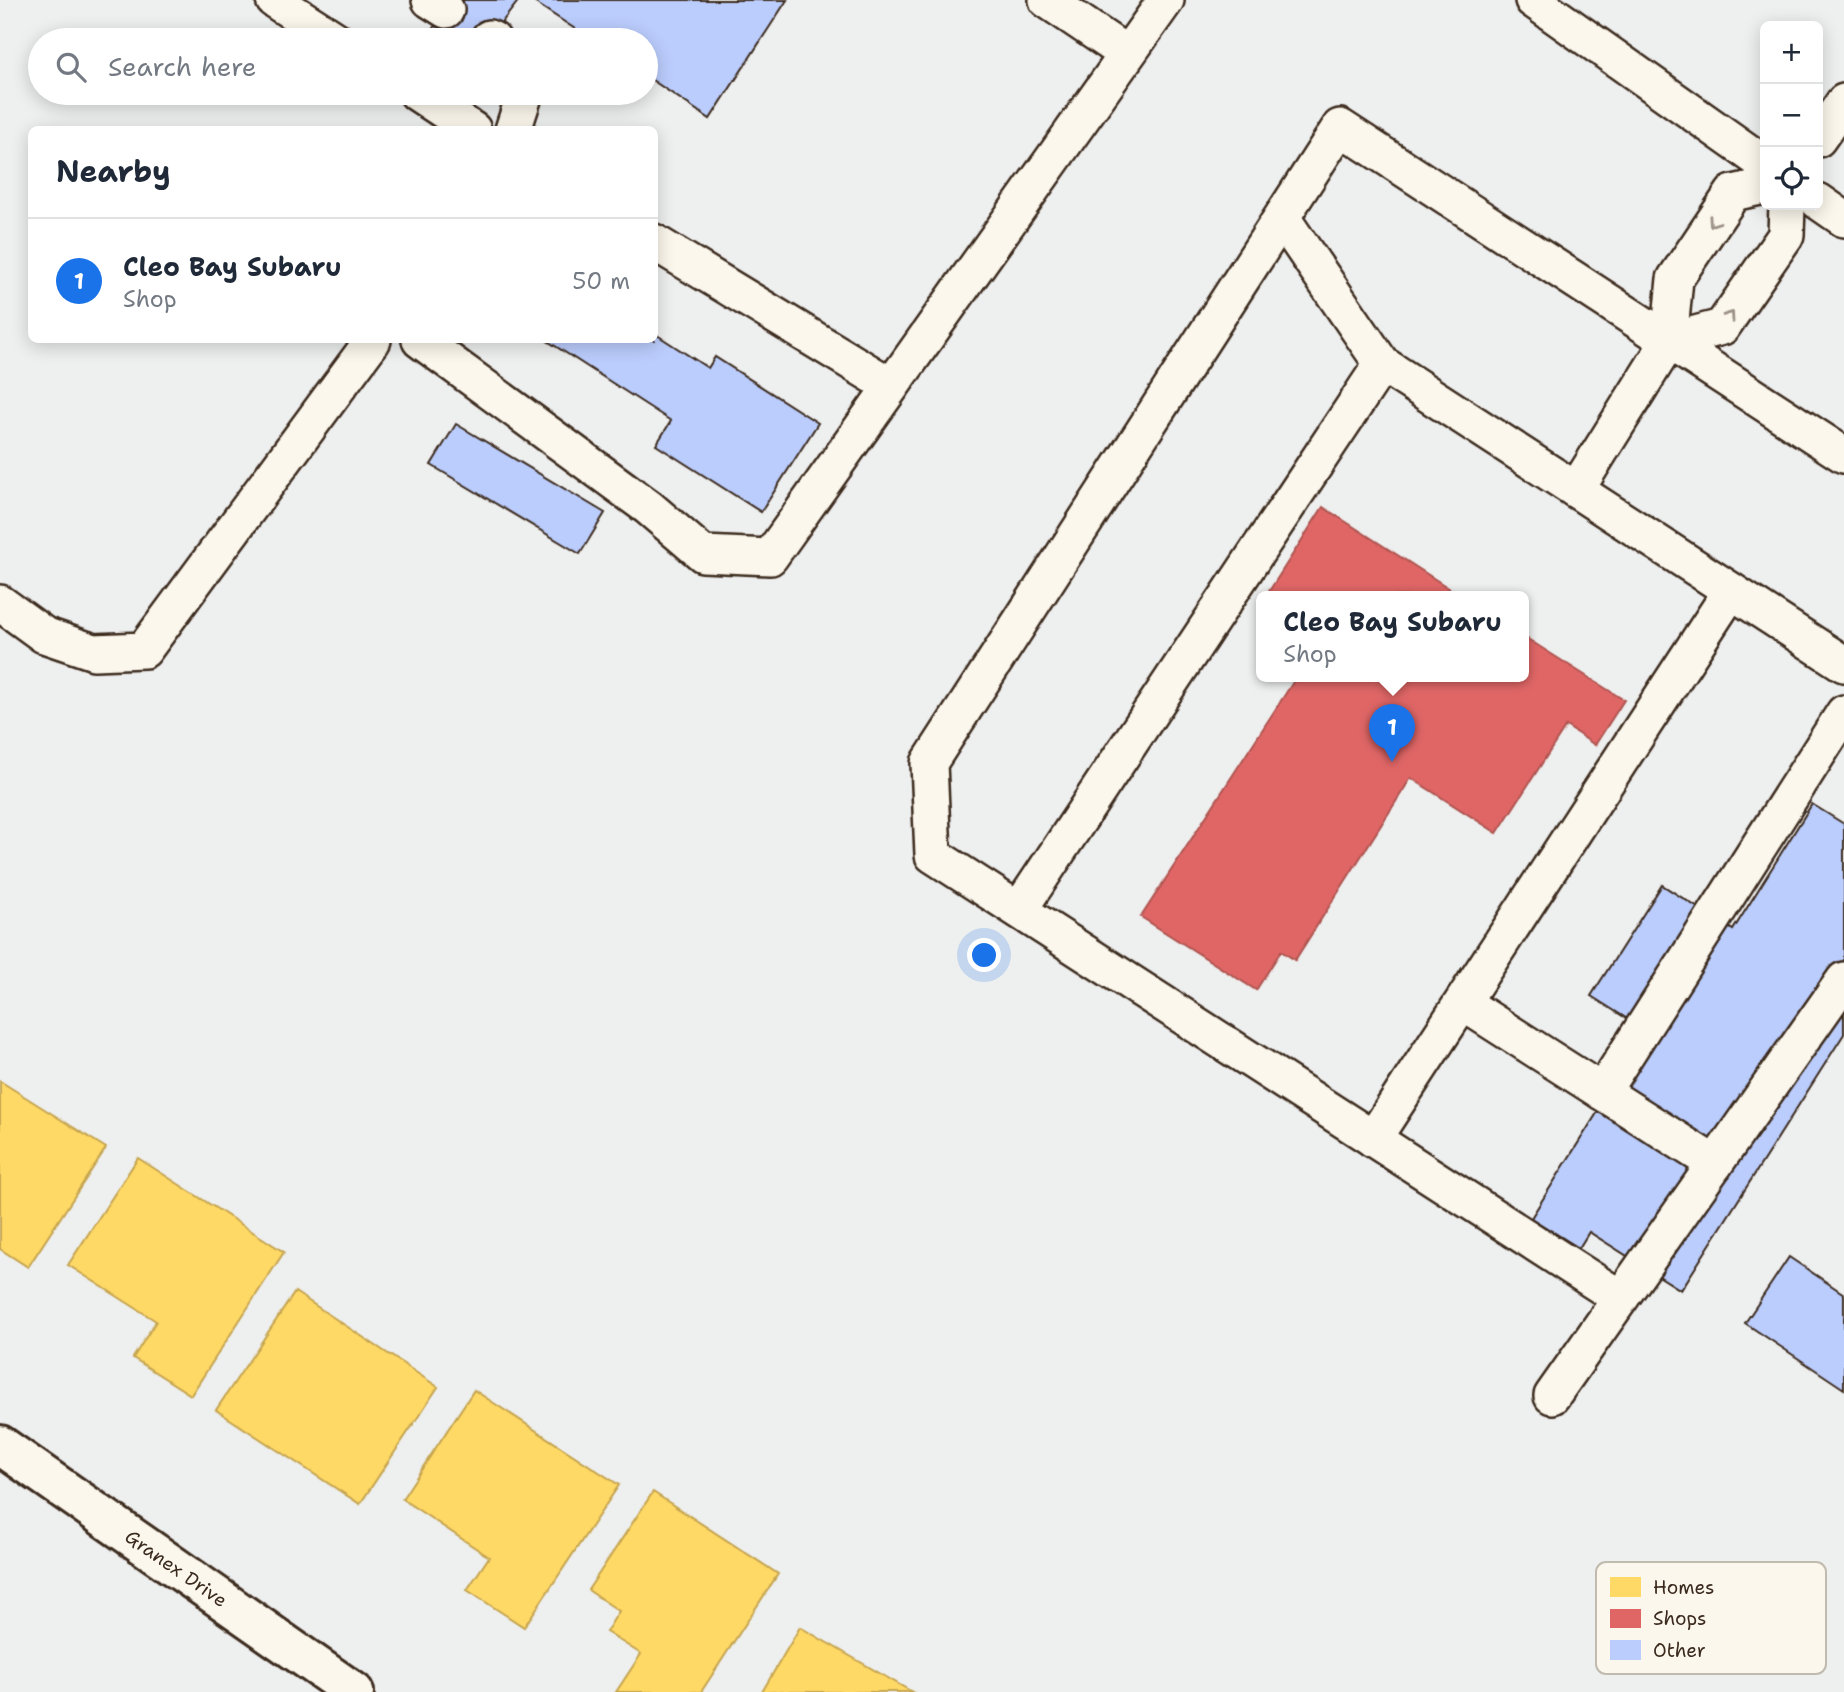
<!DOCTYPE html>
<meta charset="utf-8">
<style>
:root{--surface:#fff;--page:#f6f6f7;--text:#1f2937;--muted:#747a83;--line:#e0e1e3;--accent:#1a73e8}
body{margin:0;font-family:"Shantell Sans",sans-serif;background:var(--page);color:var(--text)}
.controls{position:absolute;right:21px;top:21px;display:grid;overflow:hidden;border-radius:10px;box-shadow:0 4px 18px #0003}
.controls button{width:63px;height:63px;display:grid;place-items:center;padding:0;border:0;border-bottom:2px solid var(--line);background:var(--surface);color:var(--text);font:35px sans-serif}
.you{position:absolute;left:985px;top:956px;width:24px;height:24px;margin:-18px;border:5px solid #fff;border-radius:50%;background:#1a73e8;box-shadow:0 0 0 10px #1a73e833}
.badge{display:grid;place-items:center;width:46px;height:46px;border-radius:50%;background:var(--accent);color:#fff;font-size:23px;font-weight:700}
.pin{position:absolute;translate:-50% -58px;filter:drop-shadow(0 2px 4px #0008)}
.pin::after{content:'';position:absolute;top:37px;width:24px;height:21px;background:inherit;clip-path:polygon(0 0,100% 0,50% 100%)}
.popup{position:absolute;left:1256px;top:591px;width:273px;height:91px;box-sizing:border-box;display:grid;place-content:center;border-radius:10px;background:var(--surface);filter:drop-shadow(0 2px 5px #0005);font-size:23px;white-space:nowrap;color:var(--muted)}
.popup b{font-size:26px;color:var(--text)}
.popup::after{content:'';position:absolute;left:50%;top:100%;margin-left:-14px;border:14px solid transparent;border-top-color:var(--surface)}
.list{margin:0;padding:0;list-style:none}
h2{display:flex;justify-content:space-between;align-items:center;height:91px;margin:0;padding:0 28px;font-size:30px}
h2 small{font-size:23px;font-weight:400;color:var(--muted)}
.list li{display:grid;grid-template-columns:46px 1fr auto;gap:21px;align-items:center;box-sizing:border-box;height:126px;padding:0 28px;border-top:2px solid var(--line)}
.list b{display:block;font-size:26px;white-space:nowrap}
.list p{margin:0;font-size:23px;white-space:nowrap;color:var(--muted)}
.list em{font-size:23px;font-style:normal;color:var(--muted)}
.icon{flex:none;width:38px;height:38px;fill:none;stroke:currentColor;stroke-width:2;stroke-linecap:round;stroke-linejoin:round}
.map{position:relative;flex:none;width:1844px;height:1692px;overflow:hidden}
.search{position:absolute;background:var(--surface);box-shadow:0 4px 18px #0003;left:28px;top:28px;width:630px;height:77px;display:flex;align-items:center;gap:18px;box-sizing:border-box;padding:0 24px;border-radius:38px;color:var(--muted);font-size:26px}
.panel{position:absolute;background:var(--surface);box-shadow:0 4px 18px #0003;left:28px;top:126px;width:630px;height:217px;border-radius:10px}
.map>svg:first-child{display:block}
</style>
<div class="map">
<svg width="1844" height="1692" viewBox="0 0 1844 1692">
<rect width="100%" height="100%" fill="#eeefef"/>
<filter id="ink" filterUnits="userSpaceOnUse"><feTurbulence type="fractalNoise" baseFrequency=".0143" numOctaves="2"/><feDisplacementMap in="SourceGraphic" scale="14" xChannelSelector="R" yChannelSelector="G"/><feConvolveMatrix kernelMatrix="1 2 1 2 8 2 1 2 1" color-interpolation-filters="sRGB"/></filter>
<g filter="url(#ink)">
<g fill="#ffd966" stroke="#c4a450" stroke-width="2">
<path d="M0,1081L106,1148L28,1267L0,1249Z"/>
<path d="M138,1158L284,1252L191,1395L133,1358L156,1321L68,1265Z"/>
<path d="M295,1292L438,1387L360,1504L216,1410Z"/>
<path d="M474,1390L619,1485L524,1627L467,1590L489,1557L402,1499Z"/>
<path d="M653,1492L778,1574L701,1692H616L641,1654L606,1632L619,1611L588,1590Z"/>
<path d="M800,1627L912,1692H762Z"/>
</g>
<g fill="#e06666" stroke="#ae5450" stroke-width="2">
<path d="M1323,507L1461,596H1266Z"/>
<path d="M1523,636L1624,700L1595,745L1566,726L1497,833L1411,778L1295,960L1281,951L1256,990L1141,917L1297,676H1523Z"/>
</g>
<g fill="#bbcdfd" stroke="#3b2a1e" stroke-width="2">
<path d="M453,0H519L488,40H426Z"/>
<path d="M531,0H787L710,119L646,76V40H592Z"/>
<path d="M654,333L708,368L715,357L818,423L761,512L656,445L671,421L546,340H654Z"/>
<path d="M456,424L605,513L580,554L431,465Z"/>
<path d="M1812,804L1844,824V1034L1681,1290L1589,1232L1579,1248L1531,1218L1648,1032L1591,996L1662,885L1733,930Z"/>
<path d="M1789,1257L1844,1294V1389L1745,1323Z"/>
</g>
<g fill="none" stroke-linecap="round" stroke-linejoin="round">
<defs>
<g id="service">
<path d="M274,0L336,40"/>
<path d="M430,0L446,10"/>
<path d="M1047,0L1127,54"/>
<path d="M1533,0L1765,164"/>
<path d="M489,38L493,40"/>
<path d="M417,93L473,130"/>
<path d="M513,130L525,93"/>
<path d="M1818,139L1844,102"/>
<path d="M1818,201L1844,219"/>
<path d="M1282,218L1382,364L1844,664"/>
<path d="M654,242L891,386"/>
<path d="M420,340L648,507L703,554L770,557L1166,0"/>
<path d="M1669,341L1722,327L1786,235L1787,205"/>
<path d="M1576,490L1669,341L1675,279L1733,193L1765,186"/>
<path d="M0,603L44,635L94,652L144,650L373,340"/>
<path d="M1019,910L1382,364"/>
<path d="M1463,1003L1715,1164"/>
<path d="M1602,1092L1844,713"/>
<path d="M1373,1139L1731,591"/>
<path d="M1620,1298L933,855L929,763L1340,127L1844,455"/>
<path d="M1552,1396L1844,980"/>
</g>
<g id="minor">
<path id="s1" d="M0,1445L354,1692"/>
</g>
</defs>
<use href="#service" stroke="#3b2a1e" stroke-width="40"/>
<use href="#minor" stroke="#3b2a1e" stroke-width="44"/>
<use href="#service" stroke="#fbf7ec" stroke-width="35"/>
<use href="#minor" stroke="#fbf7ec" stroke-width="38"/>
</g>
<defs><path id="oneway-chevron" d="M-2-3.5L2.5 0L-2 3.5" fill="none" stroke-width="1.6" stroke-linecap="round" stroke-linejoin="round" transform="scale(1.75)"/></defs>
<g stroke="#9b9085">
<use href="#oneway-chevron" transform="translate(1713 222) rotate(124)"/>
<use href="#oneway-chevron" transform="translate(1730 316) rotate(-55)"/>
</g>
</g>
<g text-anchor="middle" dominant-baseline="central" stroke-width="7" stroke-linejoin="round" paint-order="stroke">
<g font-size="19" fill="#3b2a1e" stroke="#fbf7ec">
<text stroke="none"><textPath href="#s1" startOffset="215">Granex Drive</textPath></text>
</g>
</g>
<rect x="1596" y="1562" width="230" height="112" rx="10" fill="#fbf7ec" stroke="#c1baae" stroke-width="2"/>
<rect x="1610" y="1577" width="31" height="20" fill="#ffd966"/>
<rect x="1610" y="1609" width="31" height="19" fill="#e06666"/>
<rect x="1610" y="1640" width="31" height="20" fill="#bbcdfd"/>
<g font-size="19" fill="#3b2a1e">
<text x="1653" y="1594">Homes</text>
<text x="1653" y="1625">Shops</text>
<text x="1653" y="1657">Other</text>
</g>
</svg>
<div class="controls">
<button>+</button>
<button>−</button>
<button><svg class="icon" aria-label="locate" viewBox="0 0 24 24"><circle cx="12" cy="12" r="6"/><path d="M12 2v4M12 18v4M2 12h4M18 12h4"/></svg></button>
</div>
<div class="you"></div>
<div class="pin badge" style="left:1392px;top:762px">1</div>
<div class="popup"><b>Cleo Bay Subaru</b>Shop</div>
<div class="search"><svg class="icon" aria-label="search" viewBox="0 0 24 24"><circle cx="10" cy="10" r="6"/><path d="M15 15l6 6"/></svg>Search here</div>
<section class="panel">
<h2>Nearby<small></small></h2>
<ul class="list">
<li><span class="badge">1</span><div><b>Cleo Bay Subaru</b><p>Shop</p></div><em>50 m</em></li>
</ul>
</section>
</div>
